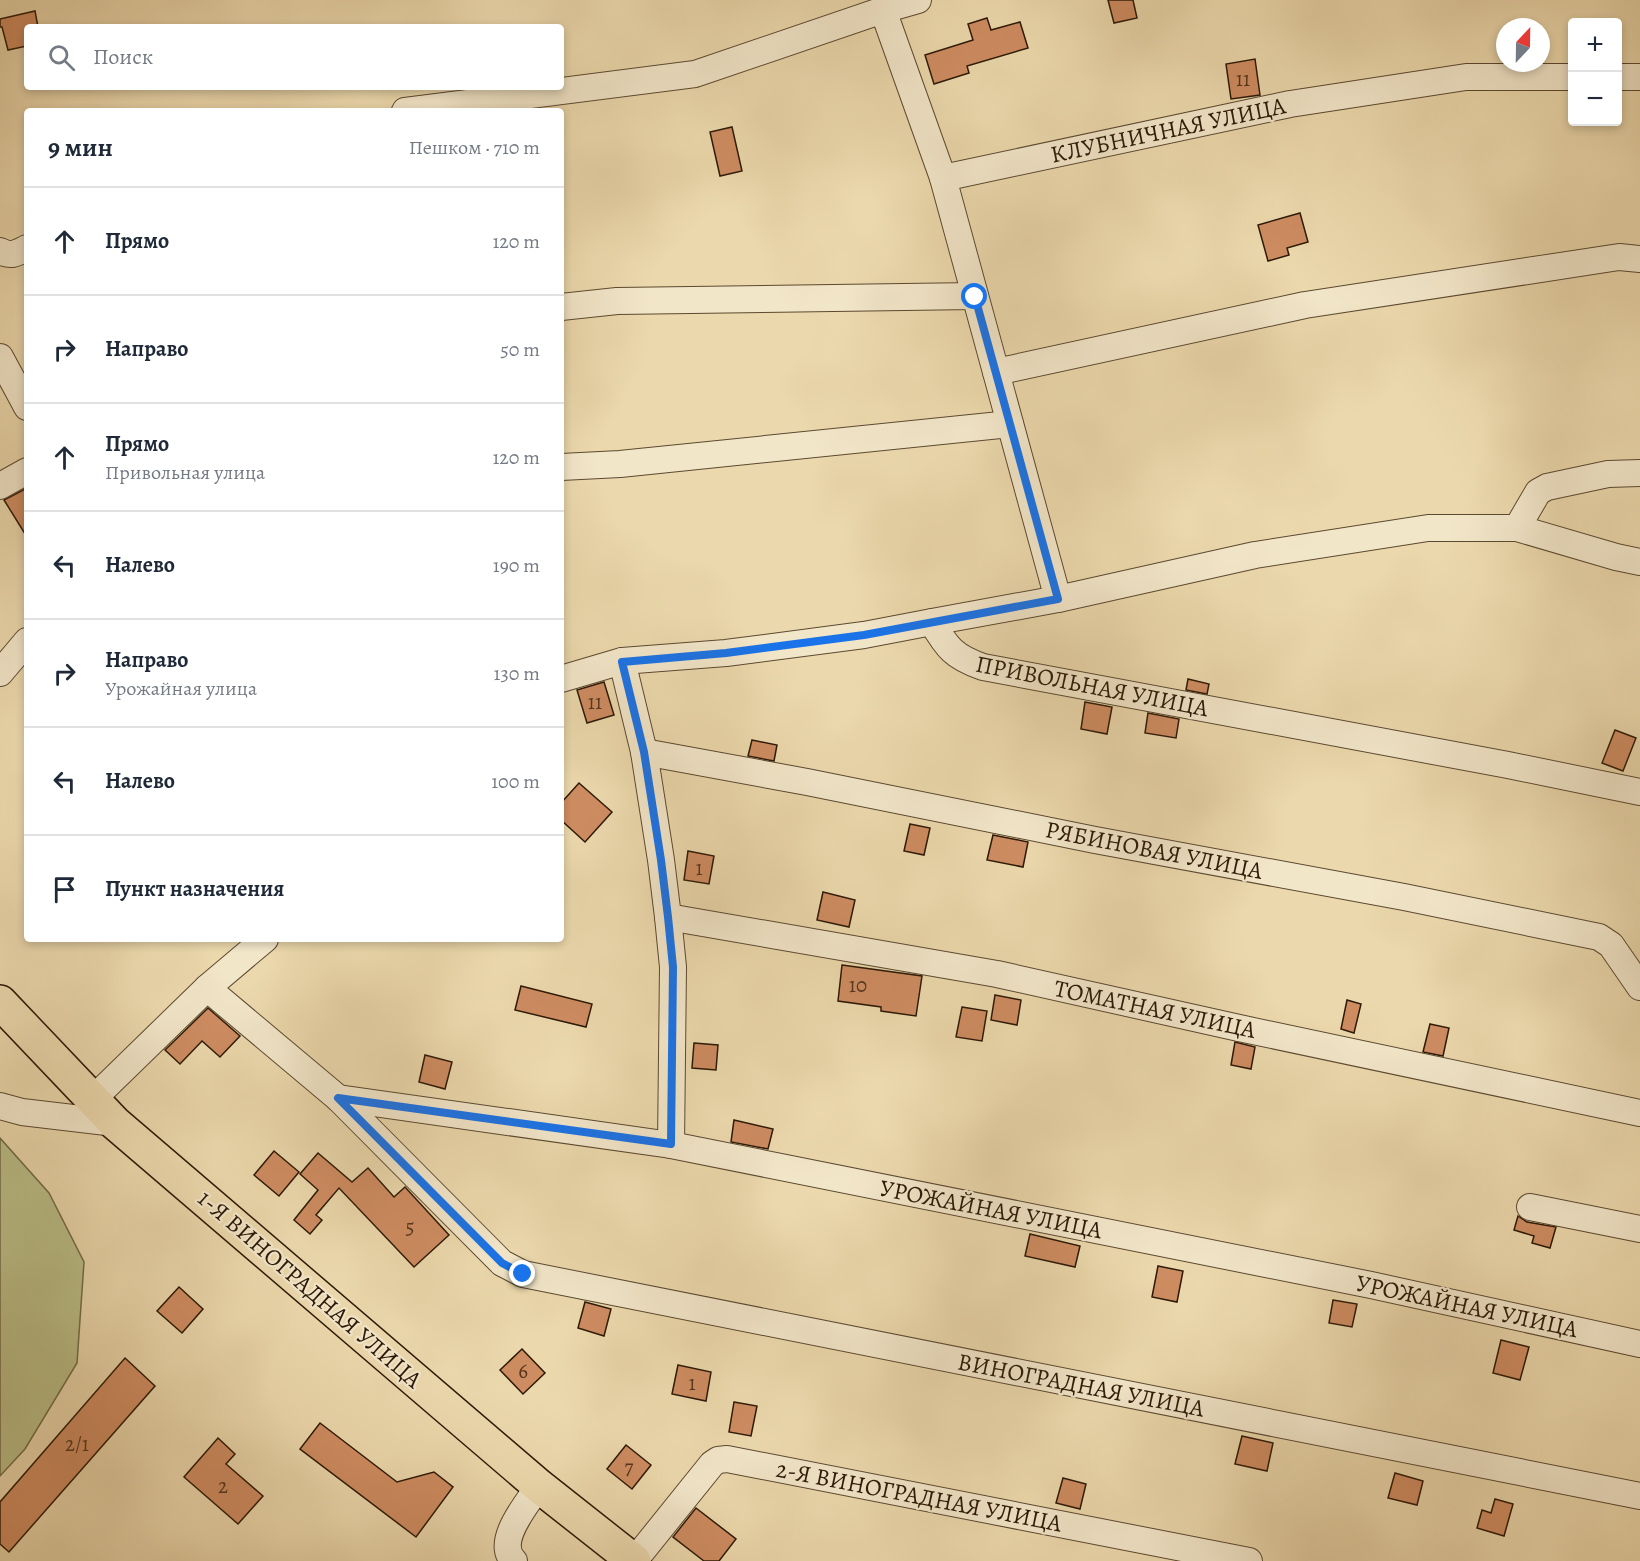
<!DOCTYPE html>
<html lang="ru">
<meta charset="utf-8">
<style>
:root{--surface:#fff;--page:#f6f6f7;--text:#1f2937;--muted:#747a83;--line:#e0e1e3}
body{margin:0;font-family:Alegreya,serif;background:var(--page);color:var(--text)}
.controls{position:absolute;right:18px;top:18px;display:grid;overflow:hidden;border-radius:6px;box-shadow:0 3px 9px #0003}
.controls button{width:54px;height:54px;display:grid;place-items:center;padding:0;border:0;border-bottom:2px solid var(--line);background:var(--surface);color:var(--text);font:30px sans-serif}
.compass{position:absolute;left:1496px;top:18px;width:54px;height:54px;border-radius:50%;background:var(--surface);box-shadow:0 3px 9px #0003;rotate:22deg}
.stop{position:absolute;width:18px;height:18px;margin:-14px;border:4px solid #1a73e8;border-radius:50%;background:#fff}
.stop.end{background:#1a73e8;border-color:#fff;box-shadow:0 2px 6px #0008}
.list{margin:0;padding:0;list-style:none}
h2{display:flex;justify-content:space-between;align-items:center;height:78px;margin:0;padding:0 24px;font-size:26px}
h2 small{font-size:20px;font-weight:400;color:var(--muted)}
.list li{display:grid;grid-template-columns:39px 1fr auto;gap:18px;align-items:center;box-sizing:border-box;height:108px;padding:0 24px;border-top:2px solid var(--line)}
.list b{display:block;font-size:22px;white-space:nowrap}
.list p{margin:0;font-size:20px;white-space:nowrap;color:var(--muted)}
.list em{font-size:20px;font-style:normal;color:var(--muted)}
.icon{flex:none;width:33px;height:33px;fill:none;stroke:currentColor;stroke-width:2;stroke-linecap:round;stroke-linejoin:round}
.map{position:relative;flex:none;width:1640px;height:1561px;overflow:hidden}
.search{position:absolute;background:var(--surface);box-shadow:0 3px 9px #0003;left:24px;top:24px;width:540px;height:66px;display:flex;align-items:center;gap:15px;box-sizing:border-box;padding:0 21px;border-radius:6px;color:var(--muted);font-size:22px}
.panel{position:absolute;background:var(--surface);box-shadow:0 3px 9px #0003;left:24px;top:108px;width:540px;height:834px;border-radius:6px}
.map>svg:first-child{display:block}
</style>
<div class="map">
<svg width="1640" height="1561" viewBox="0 0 1640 1561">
<rect width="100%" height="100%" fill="#ebd8ac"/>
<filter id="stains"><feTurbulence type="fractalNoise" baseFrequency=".00333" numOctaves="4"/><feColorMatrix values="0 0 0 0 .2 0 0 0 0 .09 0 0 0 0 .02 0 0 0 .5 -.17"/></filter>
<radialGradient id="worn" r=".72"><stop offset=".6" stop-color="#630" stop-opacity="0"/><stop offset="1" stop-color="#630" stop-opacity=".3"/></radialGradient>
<path fill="#babe87" stroke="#736c47" stroke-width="1.5" d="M0,1138L49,1193L84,1262L77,1363L25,1449L0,1476Z"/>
<g fill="#ce8c61" stroke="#2c1907" stroke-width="1.5">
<path d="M1108,0H1133L1137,18L1114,23Z"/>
<path d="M35,11L38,27H27V46L8,50L2,27H0V19Z"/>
<path d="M987,18L991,30L1020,22L1028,48L967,66L969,73L934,84L925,55L973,40L968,24Z"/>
<path d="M1255,59L1260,95L1231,99L1226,64Z"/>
<path d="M732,127L742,171L720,176L710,132Z"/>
<path d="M1300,213L1308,242L1287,248L1289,255L1268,261L1258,225Z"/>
<path d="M27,488V537L4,500Z"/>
<path d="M1188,679L1209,684L1207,694L1186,690Z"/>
<path d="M604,682L614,715L587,723L577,690Z"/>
<path d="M1085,702L1112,707L1107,734L1081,729Z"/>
<path d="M1148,713L1179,719L1176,738L1145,733Z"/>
<path d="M1615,730L1636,738L1623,771L1602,763Z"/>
<path d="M752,740L777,745L774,761L748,756Z"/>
<path d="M579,783L612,812L585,842L561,820V803Z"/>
<path d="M910,824L930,828L924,855L904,851Z"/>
<path d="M993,835L1028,842L1023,867L987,860Z"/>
<path d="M688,851L714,856L709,884L684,880Z"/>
<path d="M823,892L855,900L849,927L817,920Z"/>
<path d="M842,965L922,976L916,1016L881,1011V1007L838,1001Z"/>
<path d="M521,986L592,1004L586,1027L515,1010Z"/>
<path d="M995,995L1021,1000L1017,1025L991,1020Z"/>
<path d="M1347,1000L1361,1004L1354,1033L1341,1029Z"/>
<path d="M962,1007L987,1011L982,1041L956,1037Z"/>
<path d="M208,1008L240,1036L220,1057L202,1041L180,1064L165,1050Z"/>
<path d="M1430,1024L1449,1028L1443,1056L1423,1052Z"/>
<path d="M1235,1042L1255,1047L1251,1069L1231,1065Z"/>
<path d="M694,1043L718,1045L716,1070L692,1068Z"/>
<path d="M425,1055L452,1062L445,1089L419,1082Z"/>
<path d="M734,1120L773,1129L768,1149L731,1142Z"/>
<path d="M274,1151L299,1172L279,1196L254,1175Z"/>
<path d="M318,1153L352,1182L368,1168L394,1197L405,1187L449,1235L414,1267L339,1188L316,1215L322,1220L310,1234L294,1220L318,1190L300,1174Z"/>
<path d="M1518,1216L1527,1222L1556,1227L1550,1248L1532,1243L1534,1236L1514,1230Z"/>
<path d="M1030,1234L1080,1246L1075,1267L1025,1256Z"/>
<path d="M1158,1266L1183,1271L1177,1302L1152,1297Z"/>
<path d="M179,1287L203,1309L182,1333L157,1311Z"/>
<path d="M1333,1300L1357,1304L1352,1327L1329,1323Z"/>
<path d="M585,1302L611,1309L604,1336L578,1328Z"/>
<path d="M1501,1340L1529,1347L1520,1380L1493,1373Z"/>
<path d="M522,1349L545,1373L523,1394L500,1370Z"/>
<path d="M125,1358L155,1386L9,1552L0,1544V1502Z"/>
<path d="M678,1365L711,1372L706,1401L672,1394Z"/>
<path d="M734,1402L757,1406L751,1436L729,1432Z"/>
<path d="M320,1423L397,1482L434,1472L453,1487L416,1537L300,1449Z"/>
<path d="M1242,1436L1273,1443L1267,1471L1235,1464Z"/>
<path d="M218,1438L235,1454L226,1464L263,1496L238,1524L184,1477Z"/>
<path d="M626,1445L651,1465L632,1489L607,1469Z"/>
<path d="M1395,1473L1423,1481L1417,1505L1388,1498Z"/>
<path d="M1063,1478L1086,1484L1080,1509L1056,1503Z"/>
<path d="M1495,1499L1513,1504L1504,1536L1477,1528L1482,1510L1491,1513Z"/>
<path d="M696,1508L736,1539L719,1561H704L673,1537Z"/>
</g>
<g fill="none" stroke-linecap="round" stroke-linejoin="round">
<defs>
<g id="minor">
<path d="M883,10L943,178L1290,104L1466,77H1572"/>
<path d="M1618,77H1640"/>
<path d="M405,111L695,74L883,10L918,0"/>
<path d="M943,178L1058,599"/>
<path d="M0,251C11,257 17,253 27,248"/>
<path d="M561,307L617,301L975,296"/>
<path d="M0,357L27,407"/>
<path d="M996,372L1305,305L1619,257L1640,259"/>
<path d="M561,467L620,464L1010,424"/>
<path d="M0,486L27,471"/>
<path d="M1517,528L1538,492L1547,487L1608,474L1640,473"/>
<path d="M932,622L1058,599L1255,555L1428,528H1517L1616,557L1640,562"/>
<path d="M622,661L644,752L661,860L668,917L673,967L671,1145"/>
<path d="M0,673L27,641"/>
<path d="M561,679L622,661L726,653L864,635L932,622C947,648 954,657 983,667L1508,765L1640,792"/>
<path d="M644,752L807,782L1095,840L1404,897L1599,937L1611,945L1640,987"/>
<path d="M668,917L997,974L1239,1028L1640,1113"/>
<path d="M207,988L338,1098L502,1263L523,1274L1640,1496"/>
<path d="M338,1098L671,1145L1371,1285L1640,1344"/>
<path d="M93,1099L207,988L265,939"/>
<path d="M0,1106L22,1112L115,1123"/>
<path d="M1530,1207L1640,1229"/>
<path d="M514,1561C494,1542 527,1504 539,1486"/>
<path d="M634,1561L712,1464L718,1460L727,1459L1249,1561"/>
</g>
<path id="major" d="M0,1002L115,1123L539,1486L634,1561"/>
</defs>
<use href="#minor" stroke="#5c4930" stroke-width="28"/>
<use href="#major" stroke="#2c1907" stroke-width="36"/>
<use href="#minor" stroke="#f2e6c9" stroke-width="26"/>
<use href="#major" stroke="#ebd8ac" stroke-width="33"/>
</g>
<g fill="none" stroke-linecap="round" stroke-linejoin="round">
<path stroke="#1a73e8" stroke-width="8" d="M523,1274L502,1263L338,1098L671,1144L673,967L668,917L661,860L644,752L622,662L726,653L864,635L1058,599L975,297"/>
</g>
<g text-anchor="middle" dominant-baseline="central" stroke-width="4.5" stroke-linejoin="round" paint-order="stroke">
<g font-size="21" fill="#54361e">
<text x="1243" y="79">11</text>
<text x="595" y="702">11</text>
<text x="699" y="868">1</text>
<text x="858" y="985">10</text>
<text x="410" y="1227">5</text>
<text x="523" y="1371">6</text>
<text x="692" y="1383">1</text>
<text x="77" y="1444">2/1</text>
<text x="629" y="1467">7</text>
<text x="223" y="1486">2</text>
</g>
<g font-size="24" fill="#2c1907" stroke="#f2e6c9">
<text transform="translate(1168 130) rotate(-12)">КЛУБНИЧНАЯ УЛИЦА</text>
<text transform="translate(1092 686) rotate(11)">ПРИВОЛЬНАЯ УЛИЦА</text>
<text transform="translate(1154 850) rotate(11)">РЯБИНОВАЯ УЛИЦА</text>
<text transform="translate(1155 1009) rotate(12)">ТОМАТНАЯ УЛИЦА</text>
<text transform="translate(991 1209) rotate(11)">УРОЖАЙНАЯ УЛИЦА</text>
<text transform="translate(310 1289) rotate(41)">1-Я ВИНОГРАДНАЯ УЛИЦА</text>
<text transform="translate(1467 1306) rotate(12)">УРОЖАЙНАЯ УЛИЦА</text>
<text transform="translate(1081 1385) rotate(11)">ВИНОГРАДНАЯ УЛИЦА</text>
<text transform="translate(919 1496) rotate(11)">2-Я ВИНОГРАДНАЯ УЛИЦА</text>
</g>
</g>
<rect width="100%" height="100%" filter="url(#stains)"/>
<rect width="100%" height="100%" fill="url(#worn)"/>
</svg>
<div class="controls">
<button>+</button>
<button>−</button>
</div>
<svg class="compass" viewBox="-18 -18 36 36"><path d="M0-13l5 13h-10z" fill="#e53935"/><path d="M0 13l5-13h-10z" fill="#747a83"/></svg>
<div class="stop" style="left:975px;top:297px"></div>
<div class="stop end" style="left:523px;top:1274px"></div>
<div class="search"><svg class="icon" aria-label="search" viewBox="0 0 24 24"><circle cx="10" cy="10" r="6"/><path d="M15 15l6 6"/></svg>Поиск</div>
<section class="panel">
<h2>9 мин<small>Пешком · 710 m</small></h2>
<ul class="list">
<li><svg class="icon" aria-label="ahead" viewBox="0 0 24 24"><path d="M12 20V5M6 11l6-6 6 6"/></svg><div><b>Прямо</b></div><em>120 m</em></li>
<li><svg class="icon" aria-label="right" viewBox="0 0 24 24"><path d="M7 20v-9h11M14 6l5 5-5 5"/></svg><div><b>Направо</b></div><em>50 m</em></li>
<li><svg class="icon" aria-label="ahead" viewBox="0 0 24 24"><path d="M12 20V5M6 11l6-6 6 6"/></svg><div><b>Прямо</b><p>Привольная улица</p></div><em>120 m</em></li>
<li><svg class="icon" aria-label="left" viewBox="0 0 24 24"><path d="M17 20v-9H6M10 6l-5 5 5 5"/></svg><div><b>Налево</b></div><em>190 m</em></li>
<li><svg class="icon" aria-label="right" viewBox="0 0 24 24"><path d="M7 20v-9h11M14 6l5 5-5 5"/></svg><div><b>Направо</b><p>Урожайная улица</p></div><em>130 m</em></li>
<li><svg class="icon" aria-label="left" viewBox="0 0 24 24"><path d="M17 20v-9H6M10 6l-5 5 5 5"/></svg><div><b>Налево</b></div><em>100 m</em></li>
<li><svg class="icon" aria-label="arrive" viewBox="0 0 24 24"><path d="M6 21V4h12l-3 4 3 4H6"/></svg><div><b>Пункт назначения</b></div></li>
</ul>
</section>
</div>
